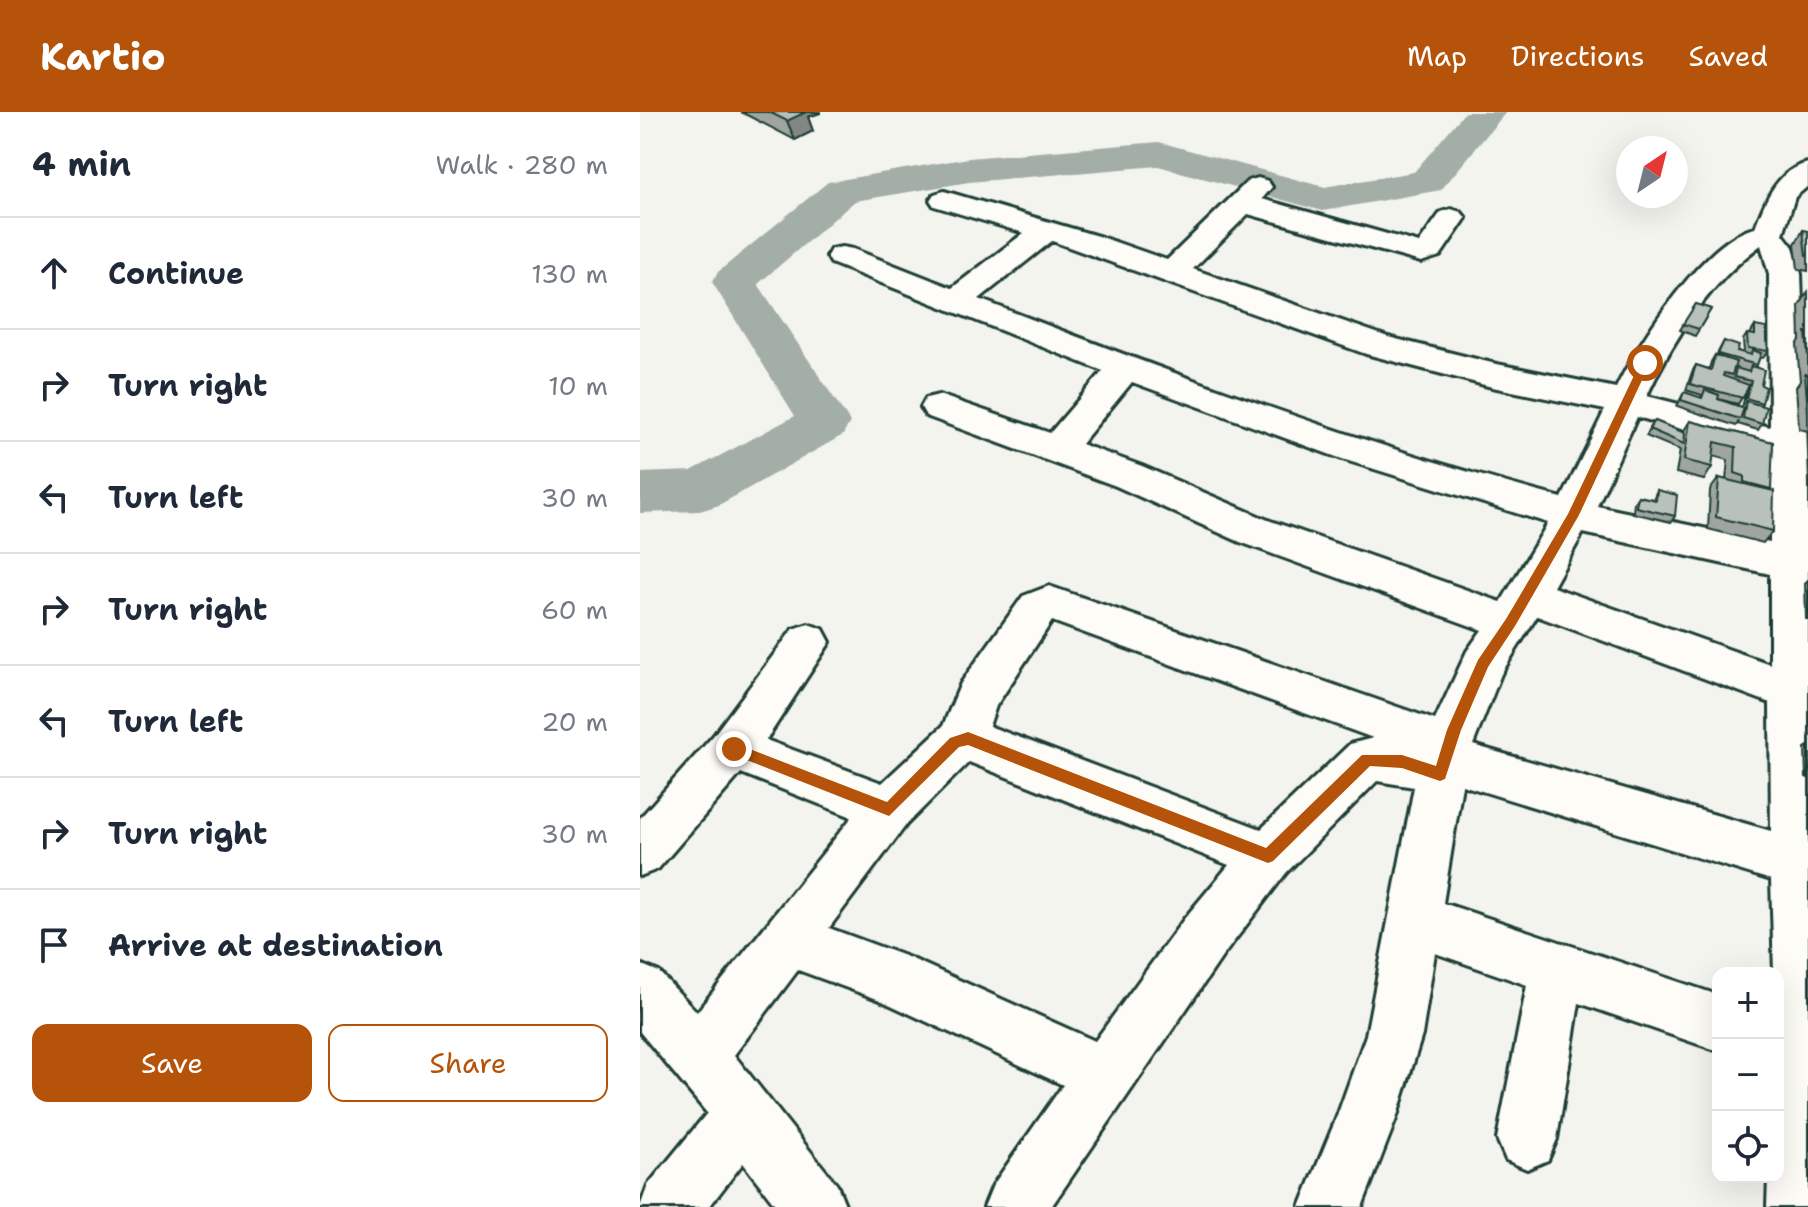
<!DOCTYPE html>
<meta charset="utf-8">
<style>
:root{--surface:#fff;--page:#f6f6f7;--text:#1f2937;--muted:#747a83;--line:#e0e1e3;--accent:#b45309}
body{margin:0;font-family:"Shantell Sans",sans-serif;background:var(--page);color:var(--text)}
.controls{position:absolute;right:24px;bottom:24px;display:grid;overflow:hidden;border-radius:16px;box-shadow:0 8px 32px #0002}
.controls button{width:72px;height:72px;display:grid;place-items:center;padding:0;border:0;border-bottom:2px solid var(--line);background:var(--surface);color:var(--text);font:40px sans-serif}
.compass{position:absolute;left:976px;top:24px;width:72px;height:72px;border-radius:50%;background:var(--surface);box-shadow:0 8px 32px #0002;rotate:35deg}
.stop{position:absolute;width:24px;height:24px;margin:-18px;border:6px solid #b45309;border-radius:50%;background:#fff}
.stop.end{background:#b45309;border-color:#fff;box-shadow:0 2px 8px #0008}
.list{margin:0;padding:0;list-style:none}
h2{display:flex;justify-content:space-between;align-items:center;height:104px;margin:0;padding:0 32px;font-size:34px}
h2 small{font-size:26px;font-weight:400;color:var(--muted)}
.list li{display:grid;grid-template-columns:52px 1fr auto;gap:24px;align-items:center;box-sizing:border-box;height:112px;padding:0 32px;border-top:2px solid var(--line)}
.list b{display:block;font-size:30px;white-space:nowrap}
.list em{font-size:26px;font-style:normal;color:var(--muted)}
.actions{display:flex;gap:16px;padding:24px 32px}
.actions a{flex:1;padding:18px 0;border:2px solid var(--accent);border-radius:16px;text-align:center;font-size:28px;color:var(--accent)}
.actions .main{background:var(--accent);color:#fff}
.icon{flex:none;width:44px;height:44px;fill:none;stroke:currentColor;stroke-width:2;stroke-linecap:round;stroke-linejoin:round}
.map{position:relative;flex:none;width:1168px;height:1095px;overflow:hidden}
header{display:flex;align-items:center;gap:48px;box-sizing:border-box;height:112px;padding:0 40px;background:var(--accent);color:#fff}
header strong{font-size:38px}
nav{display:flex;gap:44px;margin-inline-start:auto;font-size:28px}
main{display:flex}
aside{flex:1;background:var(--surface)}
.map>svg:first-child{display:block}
</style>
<header>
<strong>Kartio</strong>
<nav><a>Map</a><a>Directions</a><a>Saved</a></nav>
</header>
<main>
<aside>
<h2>4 min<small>Walk · 280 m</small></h2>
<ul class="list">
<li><svg class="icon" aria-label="ahead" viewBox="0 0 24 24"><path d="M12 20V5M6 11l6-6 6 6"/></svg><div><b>Continue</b></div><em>130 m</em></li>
<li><svg class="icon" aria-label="right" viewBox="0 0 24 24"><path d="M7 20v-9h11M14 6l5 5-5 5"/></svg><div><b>Turn right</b></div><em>10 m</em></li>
<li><svg class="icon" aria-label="left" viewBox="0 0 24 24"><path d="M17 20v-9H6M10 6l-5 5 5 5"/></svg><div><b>Turn left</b></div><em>30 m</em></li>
<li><svg class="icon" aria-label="right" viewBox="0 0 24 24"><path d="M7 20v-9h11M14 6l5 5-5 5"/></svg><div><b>Turn right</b></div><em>60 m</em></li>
<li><svg class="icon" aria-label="left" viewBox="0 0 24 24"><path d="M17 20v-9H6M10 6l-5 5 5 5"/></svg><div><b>Turn left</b></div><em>20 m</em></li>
<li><svg class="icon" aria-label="right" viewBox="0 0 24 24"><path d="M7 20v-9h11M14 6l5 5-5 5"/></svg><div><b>Turn right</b></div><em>30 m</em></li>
<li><svg class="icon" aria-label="arrive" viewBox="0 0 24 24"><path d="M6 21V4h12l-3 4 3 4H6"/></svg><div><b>Arrive at destination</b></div></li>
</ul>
<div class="actions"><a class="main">Save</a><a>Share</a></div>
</aside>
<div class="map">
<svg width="1168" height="1095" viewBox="0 0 1168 1095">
<rect width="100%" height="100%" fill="#f4f4ef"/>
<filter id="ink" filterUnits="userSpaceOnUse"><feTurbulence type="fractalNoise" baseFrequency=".0125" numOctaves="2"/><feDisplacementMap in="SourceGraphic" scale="16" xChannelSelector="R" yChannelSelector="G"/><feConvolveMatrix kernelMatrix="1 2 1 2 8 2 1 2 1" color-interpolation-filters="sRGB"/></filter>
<g filter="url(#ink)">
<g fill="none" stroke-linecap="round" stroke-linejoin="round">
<path fill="#a3aea7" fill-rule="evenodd" d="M825,0H866L801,78L683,99L518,54L329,70L215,89L118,172L210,310L203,323L79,393L60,399L0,401V361L51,359L155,304L72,170L78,160L188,70L329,46L519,30L684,75L774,60Z"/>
<defs>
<path id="minor" d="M1168,51V74L1155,85L1143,122L1153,135L1161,162L1168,371V1095H1127L1128,1065H1138V861H1134L1131,768L822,673L803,791L1078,883V939L939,891L917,1027L908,1048L887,1057L866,1048L857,1027L887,873L795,841L782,923L756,1007L722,1095H660L696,1007L726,923L774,675L737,669L646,761L582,845L411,1095H344L353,1073L423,973L240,888L158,858L94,943L197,1073L206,1095H137L103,1051L69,1095H0L8,1073L67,1001L0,920V852L19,860L57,900L212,705L101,661L18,757L0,764V706L73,624L153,517L168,512L183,517L190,530L126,628L242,671L303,614L321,571L383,484L409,474L795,608L827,539L842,518L600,430L476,374L286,304L281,295L286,286L299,283L410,321L463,259L191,151L187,144L191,137L202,135L213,137L312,176L384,121L294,94L290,88L294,82L304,79L461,125L527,148L608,69L618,66L628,69L632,75L622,87L779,131L801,100L811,97L821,100L826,106L800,144L781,150L608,102L553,157L748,225L852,251L976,276C998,231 1065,126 1115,116C1125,89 1137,58 1168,51ZM412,129L726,242L852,275L965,298L922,386C723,334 531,261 339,187ZM1121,133L1129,162L1130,315L1007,284C1033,227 1070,170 1121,133ZM492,270L702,347L908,411L861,490L628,408L502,354L441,332ZM997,305L1130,341V430L957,394ZM943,421L1130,462V552L913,475ZM897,504L1130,591L1131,719L833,633L861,562ZM412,509L733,626L710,632L621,717L349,614L356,594ZM329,650L589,753L544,807L455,929L270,846L189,816L266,713Z"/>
</defs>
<use href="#minor" stroke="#1f3d34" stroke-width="6"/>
<use href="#minor" fill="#fdfcf7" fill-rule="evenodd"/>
</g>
<g fill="#9fa6a1" stroke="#1f3d34" stroke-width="2" fill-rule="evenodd">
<path d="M101,0H180V1L168,5L173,19L155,28Z"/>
<path d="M1163,118L1168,119V159L1158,157L1155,132Z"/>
<path d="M1168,180V319L1159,317L1156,275L1160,269L1157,233L1160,228L1159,194Z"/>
<path d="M1056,192L1071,197L1055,224L1040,218Z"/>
<path d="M1115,214L1128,239L1123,246L1120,245L1115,256L1121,273L1122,291L1120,293L1122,312L1118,318L1098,312L1099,309L1096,314L1037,294L1044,280L1061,286L1062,283L1046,278L1052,260L1056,253L1069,257L1071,250L1075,243L1076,244L1084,229L1097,239L1104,241L1103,228L1107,222H1110ZM1107,277L1102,295L1078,287L1098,292Z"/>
<path d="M1015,309L1043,320L1050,309L1133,330L1130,378L1133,419L1123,431L1068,417L1070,378L1079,366L1086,368L1088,348L1073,344L1072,355L1064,368L1036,361L1040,338L1006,324Z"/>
<path d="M1017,378L1035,404L1031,410L993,401L994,390L998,384L1013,387Z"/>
<path d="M1168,468V507H1166L1165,471Z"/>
<path d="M1168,634V666L1166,665L1165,636Z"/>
</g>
<path fill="#828783" stroke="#1f3d34" stroke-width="2" d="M150,0H180V1L168,5L173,19L155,28L147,9Z"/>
<g fill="#b9c1bb" stroke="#1f3d34" stroke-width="2">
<path d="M129,0H166L147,9Z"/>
<path d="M1163,118L1168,119V144H1166Z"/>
<path d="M1056,192L1071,197L1059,217L1043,212Z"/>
<path d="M1115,214L1126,216L1128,239L1108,236L1107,222L1115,223Z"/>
<path d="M1166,220H1168V245Z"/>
<path d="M1084,229L1099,234L1097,239L1111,243L1112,238L1121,241L1117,253L1078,242Z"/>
<path d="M1075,243L1096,250L1092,263L1084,261L1083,264L1109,273L1103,286L1050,272L1056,253L1071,258Z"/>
<path d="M1111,254L1124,258L1121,273L1126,275L1122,291L1106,286L1111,269L1094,265L1096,256L1109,260Z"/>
<path d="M1165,262L1168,263V301Z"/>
<path d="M1065,278L1079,283L1078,287L1104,296L1100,307L1041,288L1044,280L1062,286Z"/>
<path d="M1106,289L1126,295L1122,312L1103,306Z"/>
<path d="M1015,309L1045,321L1044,332L1009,317Z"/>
<path d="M1050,309L1133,330L1131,377L1104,370V364L1095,361L1096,335L1075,330L1072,355L1044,348Z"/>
<path d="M1079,366L1134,379L1133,419L1076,405Z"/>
<path d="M1017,378L1037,383L1035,404L996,395L998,384L1016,388Z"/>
</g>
</g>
<path fill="#b45309" d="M1005,247L1010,251L939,403L875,514L848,555L821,618L805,667L800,669L762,656L730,654L633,749L628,751L328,633L319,635L249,704L89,641L87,637L94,631L247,690L310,626L328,620L626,736L722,643H762L796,654L807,618L838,548L866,507L928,402L1000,251Z"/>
</svg>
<div class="controls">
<button>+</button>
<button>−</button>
<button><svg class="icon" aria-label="locate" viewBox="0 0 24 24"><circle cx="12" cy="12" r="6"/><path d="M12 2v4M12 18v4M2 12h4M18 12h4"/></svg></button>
</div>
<svg class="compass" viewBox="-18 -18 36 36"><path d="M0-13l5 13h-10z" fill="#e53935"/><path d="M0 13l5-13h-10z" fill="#747a83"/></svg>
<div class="stop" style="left:1005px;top:251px"></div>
<div class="stop end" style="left:94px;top:637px"></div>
</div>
</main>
